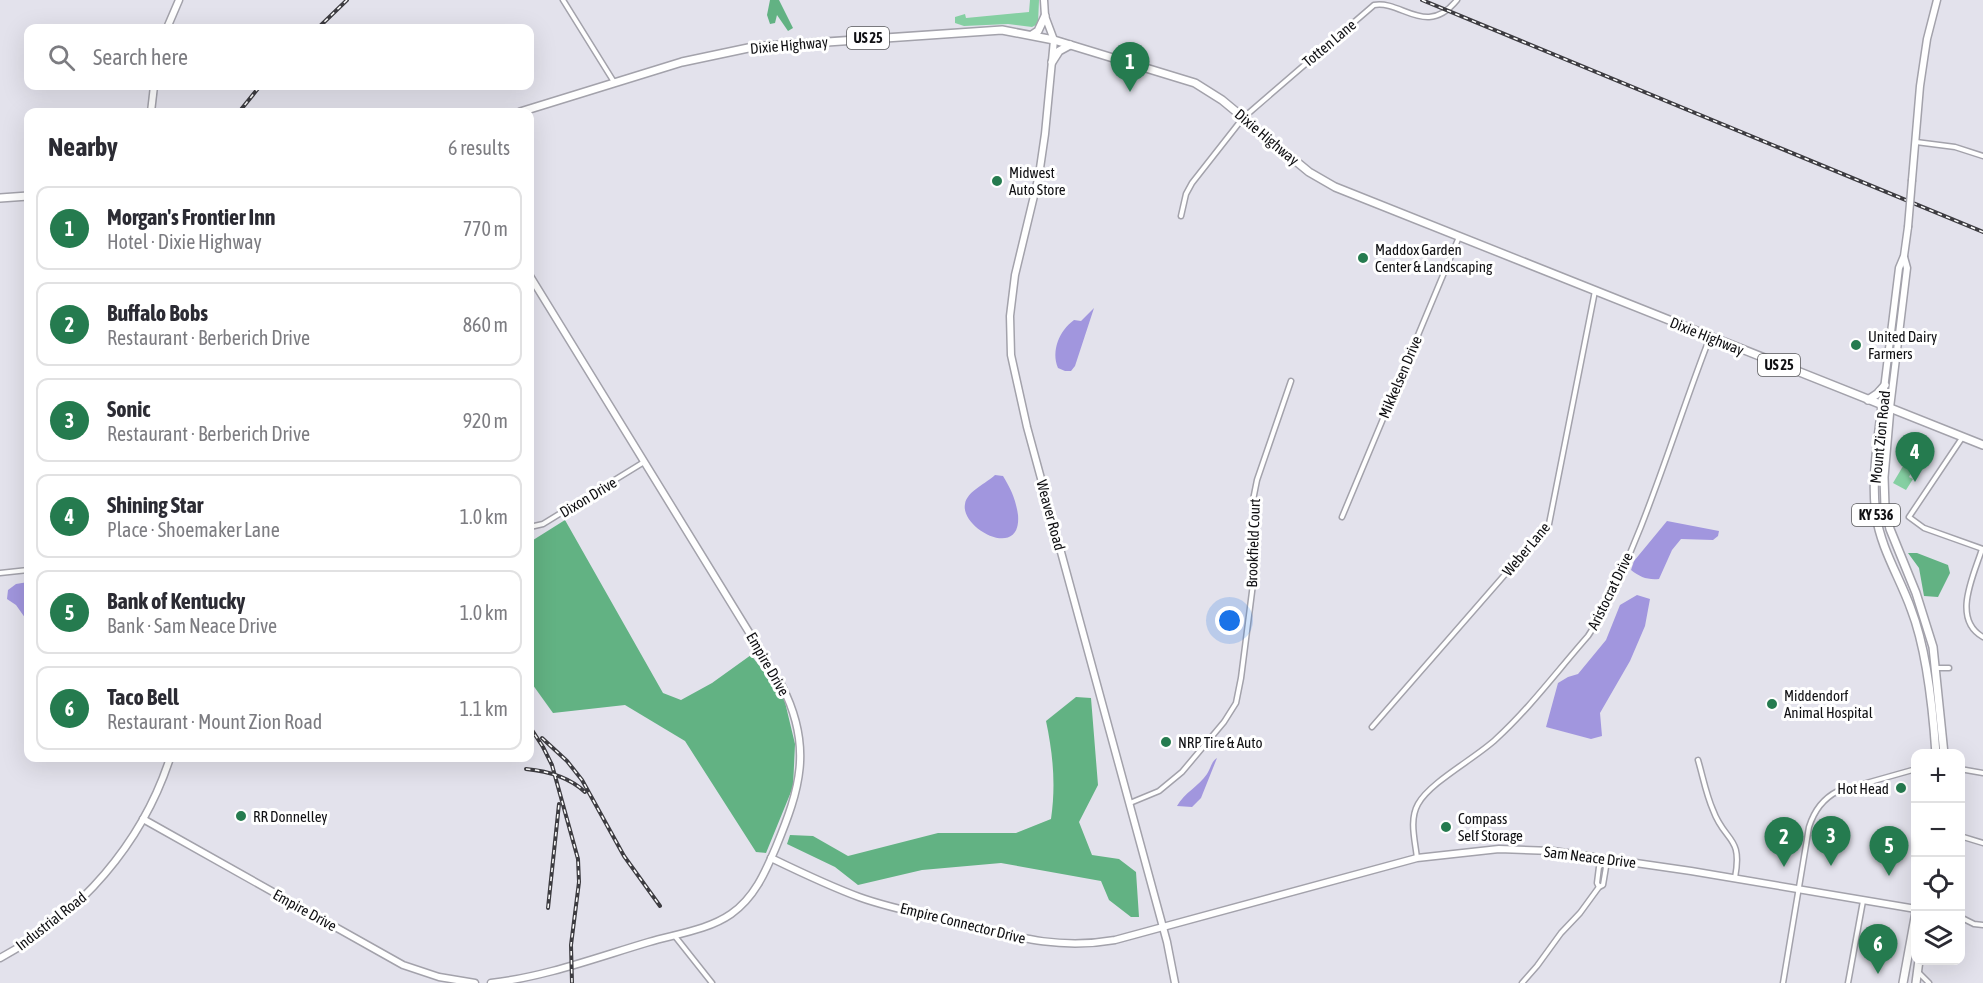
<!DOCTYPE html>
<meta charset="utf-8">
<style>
:root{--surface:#fff;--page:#f7f7f7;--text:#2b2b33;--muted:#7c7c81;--line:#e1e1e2;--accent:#257b4f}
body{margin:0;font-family:"Asap Condensed",sans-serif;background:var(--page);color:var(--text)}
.controls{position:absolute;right:18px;bottom:18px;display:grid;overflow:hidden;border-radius:12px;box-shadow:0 6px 24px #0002}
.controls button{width:54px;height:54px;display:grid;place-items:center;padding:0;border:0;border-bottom:2px solid var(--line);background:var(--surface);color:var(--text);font:30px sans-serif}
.you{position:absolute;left:1230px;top:621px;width:21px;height:21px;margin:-15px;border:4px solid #fff;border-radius:50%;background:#1a73e8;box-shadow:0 0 0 9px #1a73e833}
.badge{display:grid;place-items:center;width:39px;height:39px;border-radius:50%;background:var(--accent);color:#fff;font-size:20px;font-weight:700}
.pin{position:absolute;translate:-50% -50px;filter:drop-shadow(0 2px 3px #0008)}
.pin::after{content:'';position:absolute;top:32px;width:21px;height:18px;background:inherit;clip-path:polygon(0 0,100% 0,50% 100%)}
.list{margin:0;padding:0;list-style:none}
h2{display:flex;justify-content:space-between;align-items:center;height:78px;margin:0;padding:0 24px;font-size:26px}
h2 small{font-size:20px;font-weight:400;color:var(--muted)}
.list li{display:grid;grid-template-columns:39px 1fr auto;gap:18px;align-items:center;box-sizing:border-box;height:84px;margin:0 12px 12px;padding:0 12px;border:2px solid var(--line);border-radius:12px}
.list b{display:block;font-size:22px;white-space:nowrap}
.list p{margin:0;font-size:20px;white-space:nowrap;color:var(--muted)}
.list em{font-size:20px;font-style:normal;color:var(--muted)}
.icon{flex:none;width:33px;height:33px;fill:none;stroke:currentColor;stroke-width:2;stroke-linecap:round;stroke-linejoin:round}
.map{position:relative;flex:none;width:1983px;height:983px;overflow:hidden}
.search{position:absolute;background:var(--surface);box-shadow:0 6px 24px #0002;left:24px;top:24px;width:510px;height:66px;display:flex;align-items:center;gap:15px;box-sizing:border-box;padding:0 21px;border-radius:12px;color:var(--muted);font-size:22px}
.panel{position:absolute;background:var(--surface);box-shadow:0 6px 24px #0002;left:24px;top:108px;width:510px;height:654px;border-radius:12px}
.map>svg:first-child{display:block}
</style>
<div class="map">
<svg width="1983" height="983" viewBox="0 0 1983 983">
<rect width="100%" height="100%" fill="#e3e2ec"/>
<g fill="#85cfa2">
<path d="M1030,0H1039L1038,24L1032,27L1008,24L964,26L955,23V17L965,14L966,18L1029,12Z"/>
<path d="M1906,461L1914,465L1909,472L1911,473L1909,477L1913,479L1906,490L1893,483Z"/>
</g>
<g fill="#62b283">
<path d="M770,0H779L793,28L788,31L777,15L775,23L770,24L767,15Z"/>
<path d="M565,520L663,693L681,700L712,683L751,655L784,698L795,744L793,787L766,853L756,852L685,741L625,705L553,713L530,681V542Z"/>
<path d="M1908,553H1917L1948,565L1950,573L1938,597L1924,596L1919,568Z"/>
<path d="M1076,697L1091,698L1098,785L1079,822L1092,855L1119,859L1136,872L1139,917H1131L1109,900L1101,881L1001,863L922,870L858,885L835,867L787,844L790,835L813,836L848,856L938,833H1016L1051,819C1056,785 1053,754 1046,721Z"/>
</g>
<g fill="#a196de">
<path d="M1094,308L1075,366L1071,371H1065L1058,368C1051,351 1059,331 1074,320L1081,321Z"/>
<path d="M995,475L1003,476C1011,489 1016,500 1018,515C1022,561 960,529 965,504C967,491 987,483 995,475Z"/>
<path d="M1667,521L1719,531L1718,536L1713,540L1681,539L1672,550L1659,579C1647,580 1640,577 1631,570L1634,561Z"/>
<path d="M28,582V622L16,605L7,599L8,590L16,584Z"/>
<path d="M1637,595L1650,599L1645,626L1630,661L1600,713L1602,736L1591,739L1546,727L1558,683L1568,677L1578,674L1606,640L1620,605Z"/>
<path d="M1217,758L1201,798L1192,807L1177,806C1184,793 1199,786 1207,774C1211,768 1211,762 1217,758Z"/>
</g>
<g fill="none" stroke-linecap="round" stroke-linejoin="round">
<defs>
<g id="street">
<path d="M563,0L614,82"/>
<path d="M1916,142L1955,147L1983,156"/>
<path d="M1181,216L1186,194L1192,183L1243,118L1374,5C1402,0 1426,38 1457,0"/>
<path d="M1962,438L1909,517L1924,528L1983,549"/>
<path d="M1342,517L1459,237"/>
<path d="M530,527L543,524L644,462"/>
<path d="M1982,549C1974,575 1951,619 1983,637"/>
<path d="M0,573L28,570"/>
<path d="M1936,668H1949"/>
<path d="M1372,727L1549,524L1595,291"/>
<path d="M1698,760C1703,777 1706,794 1713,810C1725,843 1743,835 1735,878"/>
<path d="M1960,769L1983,773"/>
<path d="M1130,803L1159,791L1182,772L1224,722L1236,703L1241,678L1253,584L1256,534L1253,500L1257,480L1291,381"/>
<path d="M1960,836L1983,843"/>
<path d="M1417,858C1415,840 1409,820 1418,804C1430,782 1476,758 1496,739C1529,709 1558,670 1588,636L1597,622C1646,532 1673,432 1710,337"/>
<path d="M1599,887L1597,883L1599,867L1604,863"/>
<path d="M1960,917L1974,924L1983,925"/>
<path d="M674,935L712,983"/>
<path d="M1919,973L1929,983"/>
<path d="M1522,983L1537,966L1561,933L1580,913L1599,887L1603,885L1606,867L1603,864"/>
<path d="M1783,983L1809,827C1814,811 1822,799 1838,791L1916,769"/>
<path d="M1848,983L1863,901"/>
</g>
<g id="secondary">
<path d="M1044,0L1045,16L1054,40L1045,134L1039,175L1015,275L1010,316L1011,355L1027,427L1167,942L1175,983"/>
<path d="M167,28L179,0"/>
<path d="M151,112L154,86"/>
<path d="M1912,180L1920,86L1927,39L1937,0"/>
<path d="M1882,405L1899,268L1904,256L1908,227"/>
<path d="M1890,408L1907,268L1904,257"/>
<path d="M143,819L403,965L439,977L475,983"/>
<path d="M771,858C800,872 829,886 859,897C892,909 927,915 961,923C1016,937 1058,950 1115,940L1417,858L1499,849L1553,851L1691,871L1916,909"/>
<path d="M0,958C80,915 142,844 170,758"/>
<path d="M491,983C545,977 598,957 649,942C676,934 708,930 731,914C754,898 765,873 776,847C800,789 813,747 782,686L530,276"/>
</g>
<g id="primary">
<path d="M1032,35L1038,31L1045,16"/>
<path d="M1052,62L1059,51L1070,45"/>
<path d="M520,112L682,62L753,47L1002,30L1054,40L1195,83L1222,100L1309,172L1335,187L1983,445"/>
<path d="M0,198L28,196"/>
<path d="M1868,400L1877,394L1885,385"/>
<path d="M1882,405C1878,442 1871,478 1876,515C1881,549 1900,578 1911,609C1927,650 1933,710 1936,754"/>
<path d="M1890,408L1884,477L1885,507L1890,529L1916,593L1933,647L1944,754"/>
<path d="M1903,983L1916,912"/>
<path d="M1916,983L1919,960"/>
</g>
</defs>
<use href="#street" stroke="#a3a2ab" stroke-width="7"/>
<use href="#secondary" stroke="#a3a2ab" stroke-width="9"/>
<use href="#primary" stroke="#a3a2ab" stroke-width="10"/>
<use href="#street" stroke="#fff" stroke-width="4"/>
<use href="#secondary" stroke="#fff" stroke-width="6"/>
<use href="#primary" stroke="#fff" stroke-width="7"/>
<defs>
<g id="rail">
<path d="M1422,0L1983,232"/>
<path d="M318,28L347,0"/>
<path d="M239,112L260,86"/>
<path d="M530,727L543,747L552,765L578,859L579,882L571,945L572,983"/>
<path d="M542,738L567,761L582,780L624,856L660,906"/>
<path d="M526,769C547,771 569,777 585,792"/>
<path d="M548,908L559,804"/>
</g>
</defs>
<use href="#rail" stroke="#3d3c41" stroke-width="4"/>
<use href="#rail" stroke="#fff" stroke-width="1.5" stroke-dasharray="4.5" stroke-linecap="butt"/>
<defs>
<path id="secondary-bridge" d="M1908,227L1912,180"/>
</defs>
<use href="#secondary-bridge" stroke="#a3a2ab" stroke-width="9" stroke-linecap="butt"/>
<use href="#secondary-bridge" stroke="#fff" stroke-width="6"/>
</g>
<g fill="#257b4f" stroke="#fff" stroke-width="2">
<circle cx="997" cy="181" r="6"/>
<circle cx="1363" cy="258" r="6"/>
<circle cx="1856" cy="345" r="6"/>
<circle cx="1772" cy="704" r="6"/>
<circle cx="1166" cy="742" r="6"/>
<circle cx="1901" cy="788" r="6"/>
<circle cx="241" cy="816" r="6"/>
<circle cx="1446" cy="827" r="6"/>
</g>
<g text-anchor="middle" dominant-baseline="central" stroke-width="6" stroke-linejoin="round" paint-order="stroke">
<g fill="#fff" stroke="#58585a" stroke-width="1.5">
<rect x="847" y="27" width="42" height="22" rx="4.5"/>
<rect x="1758" y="354" width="42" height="22" rx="4.5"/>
<rect x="1852" y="504" width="48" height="22" rx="4.5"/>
</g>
<g font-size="14" font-weight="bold" fill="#101013">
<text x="868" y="38">US 25</text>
<text x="1779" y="365">US 25</text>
<text x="1876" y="515">KY 536</text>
</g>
<g font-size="15" fill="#101013" stroke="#fff">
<text transform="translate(1329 43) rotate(-40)">Totten Lane</text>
<text transform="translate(789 45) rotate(-5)">Dixie Highway</text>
<text transform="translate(1267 137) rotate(40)">Dixie Highway</text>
<text transform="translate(1707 336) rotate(22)">Dixie Highway</text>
<text transform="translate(1400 377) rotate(-67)">Mikkelsen Drive</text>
<text transform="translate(1880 437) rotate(-84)">Mount Zion Road</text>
<text transform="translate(588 497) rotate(-31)">Dixon Drive</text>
<text transform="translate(1051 515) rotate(75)">Weaver Road</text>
<text transform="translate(1253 543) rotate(-88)">Brookfield Court</text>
<text transform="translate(1526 549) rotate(-50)">Weber Lane</text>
<text transform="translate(1610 591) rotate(-64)">Aristocrat Drive</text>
<text transform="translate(768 664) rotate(60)">Empire Drive</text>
<text transform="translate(1590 857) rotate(7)">Sam Neace Drive</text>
<text transform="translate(305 910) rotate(29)">Empire Drive</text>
<text transform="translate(51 921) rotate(-38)">Industrial Road</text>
<text transform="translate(963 923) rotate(14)">Empire Connector Drive</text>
</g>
<g font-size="15" fill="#101013" stroke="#fff" text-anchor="start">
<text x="1009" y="172">Midwest<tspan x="1009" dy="17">Auto Store</tspan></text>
<text x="1375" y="249">Maddox Garden<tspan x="1375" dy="17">Center &amp; Landscaping</tspan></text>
<text x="1868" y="336">United Dairy<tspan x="1868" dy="17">Farmers</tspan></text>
<text x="1784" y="695">Middendorf<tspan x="1784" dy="17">Animal Hospital</tspan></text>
<text x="1178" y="742">NRP Tire &amp; Auto</text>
<text x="1889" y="788" text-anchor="end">Hot Head</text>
<text x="253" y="816">RR Donnelley</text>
<text x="1458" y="818">Compass<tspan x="1458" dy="17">Self Storage</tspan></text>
</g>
</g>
</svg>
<div class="controls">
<button>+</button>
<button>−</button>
<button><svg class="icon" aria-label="locate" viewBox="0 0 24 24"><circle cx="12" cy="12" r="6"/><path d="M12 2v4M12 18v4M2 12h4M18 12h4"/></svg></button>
<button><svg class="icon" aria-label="layers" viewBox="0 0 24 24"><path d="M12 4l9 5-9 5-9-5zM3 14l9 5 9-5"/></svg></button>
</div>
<div class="you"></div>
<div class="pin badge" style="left:1130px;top:92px">1</div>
<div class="pin badge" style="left:1784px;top:867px">2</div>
<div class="pin badge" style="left:1831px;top:866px">3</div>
<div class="pin badge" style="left:1915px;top:482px">4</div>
<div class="pin badge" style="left:1889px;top:876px">5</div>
<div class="pin badge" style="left:1878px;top:974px">6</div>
<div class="search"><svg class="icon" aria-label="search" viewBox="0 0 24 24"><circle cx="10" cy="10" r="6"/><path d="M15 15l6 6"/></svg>Search here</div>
<section class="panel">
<h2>Nearby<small>6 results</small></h2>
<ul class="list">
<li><span class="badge">1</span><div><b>Morgan's Frontier Inn</b><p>Hotel · Dixie Highway</p></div><em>770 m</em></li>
<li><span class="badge">2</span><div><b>Buffalo Bobs</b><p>Restaurant · Berberich Drive</p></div><em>860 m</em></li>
<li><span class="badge">3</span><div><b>Sonic</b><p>Restaurant · Berberich Drive</p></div><em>920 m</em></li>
<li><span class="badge">4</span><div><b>Shining Star</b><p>Place · Shoemaker Lane</p></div><em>1.0 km</em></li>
<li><span class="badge">5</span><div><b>Bank of Kentucky</b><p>Bank · Sam Neace Drive</p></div><em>1.0 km</em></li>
<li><span class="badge">6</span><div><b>Taco Bell</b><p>Restaurant · Mount Zion Road</p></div><em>1.1 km</em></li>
</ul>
</section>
</div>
